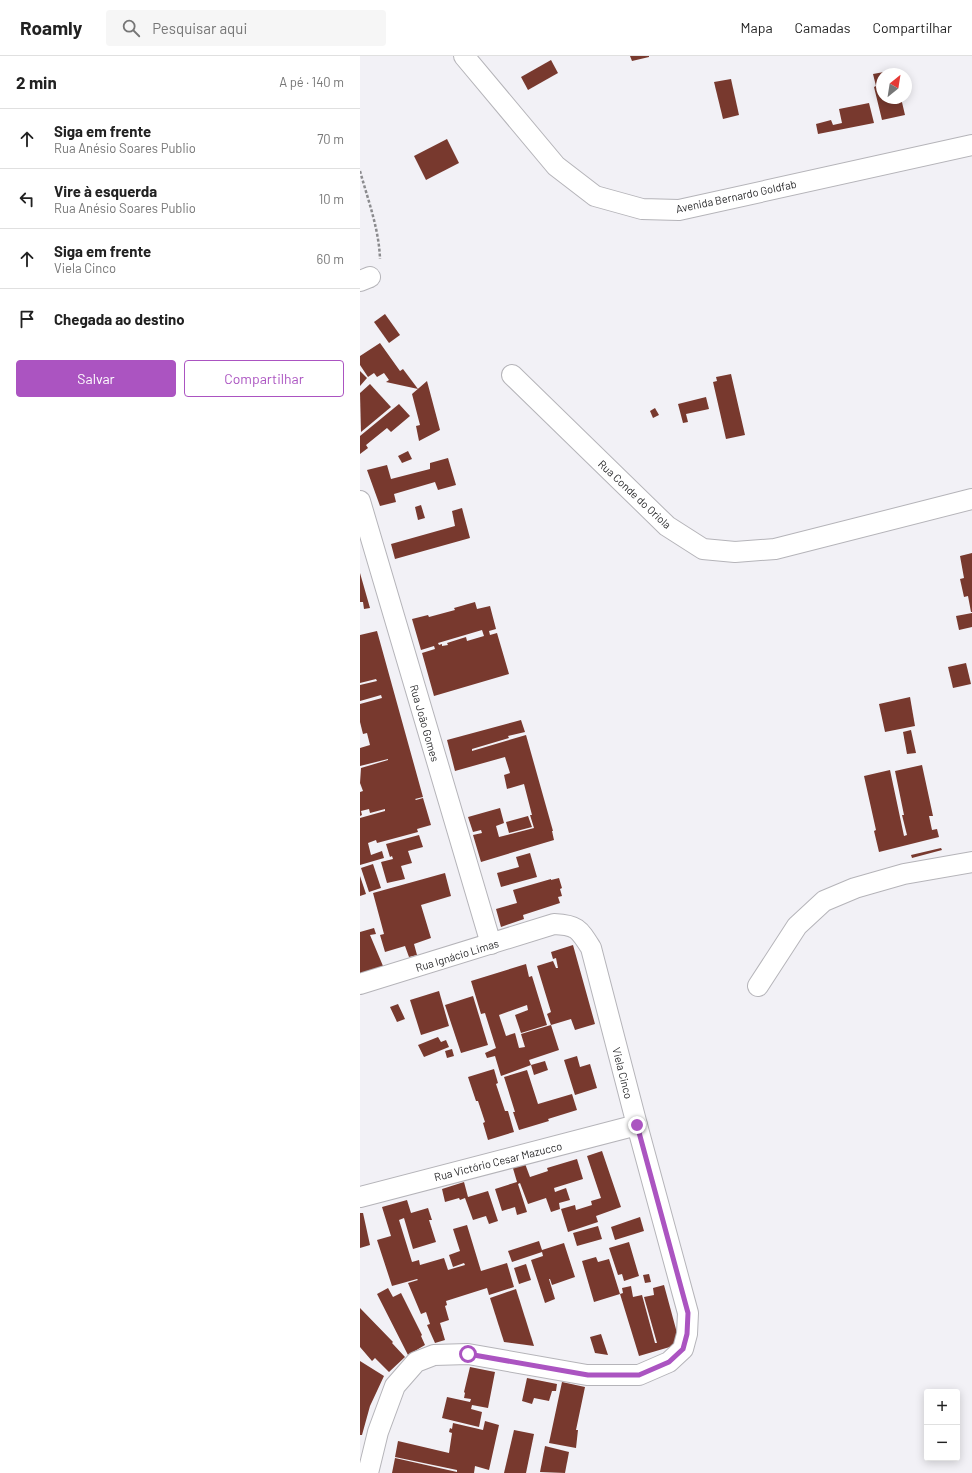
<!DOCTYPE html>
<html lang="pt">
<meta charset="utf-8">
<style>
:root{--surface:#fff;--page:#f6f6f6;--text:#222;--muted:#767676;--line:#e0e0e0;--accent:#ab54c1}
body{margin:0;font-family:Barlow,sans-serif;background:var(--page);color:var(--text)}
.controls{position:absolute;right:12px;bottom:12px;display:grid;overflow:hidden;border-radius:4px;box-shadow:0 2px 10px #0003}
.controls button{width:36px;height:36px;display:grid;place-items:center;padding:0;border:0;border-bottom:1px solid var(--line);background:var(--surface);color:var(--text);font:20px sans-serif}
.compass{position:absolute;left:516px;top:12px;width:36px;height:36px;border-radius:50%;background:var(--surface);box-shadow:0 2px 10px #0003;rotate:30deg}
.stop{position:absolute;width:12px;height:12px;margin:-9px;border:3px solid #ab54c1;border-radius:50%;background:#fff}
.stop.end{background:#ab54c1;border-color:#fff;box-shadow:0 1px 4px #0008}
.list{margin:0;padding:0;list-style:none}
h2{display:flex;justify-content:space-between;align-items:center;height:52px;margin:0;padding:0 16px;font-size:17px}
h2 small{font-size:13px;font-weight:400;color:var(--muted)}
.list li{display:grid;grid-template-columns:26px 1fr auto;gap:12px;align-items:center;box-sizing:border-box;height:60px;padding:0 16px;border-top:1px solid var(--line)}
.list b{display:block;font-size:15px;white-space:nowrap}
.list p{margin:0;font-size:13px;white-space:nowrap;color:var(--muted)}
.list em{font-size:13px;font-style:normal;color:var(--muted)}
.actions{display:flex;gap:8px;padding:12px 16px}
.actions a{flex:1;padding:9px 0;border:1px solid var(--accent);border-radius:4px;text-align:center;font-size:14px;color:var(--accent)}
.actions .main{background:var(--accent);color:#fff}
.icon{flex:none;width:22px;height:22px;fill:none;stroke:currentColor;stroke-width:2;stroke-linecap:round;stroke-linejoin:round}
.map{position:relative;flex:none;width:612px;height:1417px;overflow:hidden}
header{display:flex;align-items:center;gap:24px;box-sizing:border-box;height:56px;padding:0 20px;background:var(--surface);border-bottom:1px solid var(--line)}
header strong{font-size:19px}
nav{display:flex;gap:22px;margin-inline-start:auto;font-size:14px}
.search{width:280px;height:36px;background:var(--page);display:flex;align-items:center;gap:10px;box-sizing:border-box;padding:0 14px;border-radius:4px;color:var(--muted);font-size:15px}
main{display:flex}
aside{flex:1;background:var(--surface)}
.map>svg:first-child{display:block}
</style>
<header>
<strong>Roamly</strong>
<div class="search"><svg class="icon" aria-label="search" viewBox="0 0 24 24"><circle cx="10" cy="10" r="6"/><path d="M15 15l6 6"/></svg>Pesquisar aqui</div>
<nav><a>Mapa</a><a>Camadas</a><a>Compartilhar</a></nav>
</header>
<main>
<aside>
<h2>2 min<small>A pé · 140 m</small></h2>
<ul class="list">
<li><svg class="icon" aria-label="ahead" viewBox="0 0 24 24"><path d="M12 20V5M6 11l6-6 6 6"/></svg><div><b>Siga em frente</b><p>Rua Anésio Soares Publio</p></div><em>70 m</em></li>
<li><svg class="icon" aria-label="left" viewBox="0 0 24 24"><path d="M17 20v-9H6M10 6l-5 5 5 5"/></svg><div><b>Vire à esquerda</b><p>Rua Anésio Soares Publio</p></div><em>10 m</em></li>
<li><svg class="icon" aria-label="ahead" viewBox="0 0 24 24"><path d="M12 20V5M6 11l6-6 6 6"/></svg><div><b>Siga em frente</b><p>Viela Cinco</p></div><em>60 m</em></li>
<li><svg class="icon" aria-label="arrive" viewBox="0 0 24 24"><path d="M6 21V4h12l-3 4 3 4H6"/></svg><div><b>Chegada ao destino</b></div></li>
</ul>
<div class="actions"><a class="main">Salvar</a><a>Compartilhar</a></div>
</aside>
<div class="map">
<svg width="612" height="1417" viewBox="0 0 612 1417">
<rect width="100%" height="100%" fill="#f2f1f6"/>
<g fill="#78392e" fill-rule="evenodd">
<path d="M270,0H289V1L272,5Z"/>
<path d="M191,4L198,17L168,34L161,21Z"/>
<path d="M535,14L536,18H522V42H541L545,59L522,64L514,31L516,30L513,18Z"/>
<path d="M371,23L379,59L363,63L354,26Z"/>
<path d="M509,47L514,67L458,78L456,68L471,64L473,69L482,67L479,53Z"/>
<path d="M87,83L99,107L66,124L54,100Z"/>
<path d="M25,258L40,279L29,287L14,266Z"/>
<path d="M20,287L40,315L43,313L58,333L26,326L29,324L24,317L17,321L14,317L8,321L0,309V300Z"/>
<path d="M0,315L7,322L0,330Z"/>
<path d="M371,318L385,379L366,383L353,326L357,325L356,321Z"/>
<path d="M67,325L80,374L59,385L56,370L60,369L52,338Z"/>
<path d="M10,328L31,351L1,376L0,337Z"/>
<path d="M346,341L349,353L326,358L328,366L323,367L318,348Z"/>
<path d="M39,348L50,360L31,376L27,372L6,389L8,392L0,398V380Z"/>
<path d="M295,352L299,359L293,362L290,355Z"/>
<path d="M48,395L52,403L42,407L38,400Z"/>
<path d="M88,402L96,429L78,434L75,426L34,438L36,446L20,450L7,414L27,409L31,423L70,413V407Z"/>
<path d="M61,449L65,462L58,464L55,451Z"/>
<path d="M102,452L110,482L35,503L31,488L95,470L92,455Z"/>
<path d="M612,497V556H611L608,540L604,541L600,523L604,522L600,500Z"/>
<path d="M0,517L10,552L4,553L3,546H0Z"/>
<path d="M115,546L117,553L130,550L136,573L129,575L130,579L137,577L149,618L74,640L62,597L75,593L74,590L61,594L52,563L68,559L69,561L95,554L94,552ZM122,574L124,580L107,585L106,581L87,587L88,589L82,590V588L79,589L78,587Z"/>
<path d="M612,557V571L599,574L596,560Z"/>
<path d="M17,575L63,741L55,743L56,744L63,742L71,769L57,773L58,776L17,787L16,784L8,787L11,799L22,795L24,802L0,809V762L25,755V753L10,757L9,753L1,755L2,759L0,760V736L3,735L0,727L1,712L28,704V703L0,710V692L10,689L7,677L3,678L0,666V648L22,642L21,639L0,645V629L17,625L16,623L0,627V579Z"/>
<path d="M606,607L611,628L593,632L588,611Z"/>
<path d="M550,641L555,670L525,676L519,648Z"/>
<path d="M161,664L165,676L148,680L149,682L112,693V695L166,679L193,775H192L194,784L121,806L113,779L122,777L121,774L113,776L108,761L140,752L144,767L136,770L139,781L174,772L170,759H172L164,728L147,733L144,719L150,717L145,701L95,715L87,684Z"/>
<path d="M551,674L556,697L547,698L543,676Z"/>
<path d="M562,709L573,760H569L572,774L577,773L579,781L519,796L514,775L516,774L504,720L530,714L544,780L547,779L542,759H544L535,715Z"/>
<path d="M168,760L172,771L149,777L146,766Z"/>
<path d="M59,779L63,791L48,795L52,807L41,810L45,823L27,827L21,806L33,803L32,800L30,801L26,788Z"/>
<path d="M581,792L582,794L552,802L551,799Z"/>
<path d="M170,797L177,821L141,831L137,817L159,811L156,801Z"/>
<path d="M13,808L21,832L9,836L1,812Z"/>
<path d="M85,817L91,840L61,849L71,882L54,888L57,899L49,901L45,890L25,896L20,879L24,878L13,837Z"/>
<path d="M0,820L6,838L0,840Z"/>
<path d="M199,822L202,832L200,833L202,840L198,841L200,847L163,859L164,863L141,871L136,853L157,847L153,834L191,823V824Z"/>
<path d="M14,872L16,878L10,879L23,910L0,918V876Z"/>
<path d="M213,889L235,968L215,974L211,963L191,969L187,958L191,956L177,910L193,905L196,912H198L196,902L193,903L191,896Z"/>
<path d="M166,908L169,921L172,920L187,969L161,977L155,959L168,954L167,949L139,959L146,980L155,977L159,992L165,991L161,978L191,969L199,994L169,1004L171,1009L185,1005L188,1014L174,1019L171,1009L141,1020L135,1000L127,1002L125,997L136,992L125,957L121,958L111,925Z"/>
<path d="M79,935L89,970L61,979L50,944Z"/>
<path d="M113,940L128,989L101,997L85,949Z"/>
<path d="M38,948L45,963L37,966L30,951Z"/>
<path d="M78,981L81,986L86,984L89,991L64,1001L58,989Z"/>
<path d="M92,993L94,1000L87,1002L85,995Z"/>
<path d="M217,1000L220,1011L230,1008L237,1032L215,1039L204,1004Z"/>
<path d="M134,1013L138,1027L136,1028L145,1055H148L154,1076L128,1084L123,1067L125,1066L118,1045H116L108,1021Z"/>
<path d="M167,1014L178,1048L212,1038L217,1054L188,1063L189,1065L159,1074L153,1056H155L144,1021Z"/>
<path d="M242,1095L261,1151L236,1160L238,1166L208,1176L201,1153L215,1149L216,1154L232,1149L231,1145L241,1142L227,1100Z"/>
<path d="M217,1103L223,1123L194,1132L195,1136L206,1132L210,1144L199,1147L200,1153L191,1156L186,1142L168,1148L160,1127L158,1128L167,1156L157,1159L155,1151L142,1155L135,1133L157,1126L152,1109L164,1105L170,1121L188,1115L187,1112Z"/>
<path d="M104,1126L108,1141L128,1135L138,1165L129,1168L126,1160L113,1164L105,1142L100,1144L99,1142L85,1146L82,1133Z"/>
<path d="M47,1144L51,1157L68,1152L72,1164H69L76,1186L53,1193L44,1162L39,1164L52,1206L59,1204L60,1209L84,1202L88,1214L105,1209L104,1207L93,1211L89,1199L100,1195L93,1173L107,1169L121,1215L147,1207L154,1231L129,1239L127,1232L86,1245L87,1249L85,1250L89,1264L80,1267L85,1284L75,1287L67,1269L70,1268L66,1256L61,1258L48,1227L58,1224L57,1223L32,1230L17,1184L31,1180L22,1151Z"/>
<path d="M0,1157H3L10,1189L0,1192Z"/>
<path d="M280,1161L284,1175L255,1184L251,1171Z"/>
<path d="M238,1170L242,1183L217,1190L213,1177Z"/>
<path d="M179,1185L182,1194L204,1187L215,1221L192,1229L190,1223H189L195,1243L185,1247L171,1204L183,1200L182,1196L152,1206L148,1195Z"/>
<path d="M269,1186L279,1220L264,1225L262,1218L258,1219L249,1192Z"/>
<path d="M236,1201L238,1206L249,1203L260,1238L234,1246L222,1205Z"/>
<path d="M166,1208L171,1224L159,1228L154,1212Z"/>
<path d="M289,1218L291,1226L285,1227L283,1219Z"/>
<path d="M304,1229L320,1288L279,1300L260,1238L263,1237L262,1232L271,1230L273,1241L282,1239L295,1287H297L284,1241L294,1239L293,1232Z"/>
<path d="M28,1232L33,1241L41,1237L62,1279L61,1280L65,1289L48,1299L17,1238Z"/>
<path d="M156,1233L174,1290L144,1286L130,1242Z"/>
<path d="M0,1252L33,1286L32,1287L45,1301L29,1316L15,1302L12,1305L0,1291Z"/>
<path d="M241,1278L248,1299L235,1297L230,1281Z"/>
<path d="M0,1305L24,1320L10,1350L2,1379H0Z"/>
<path d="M110,1311L135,1316L128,1352L112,1349L111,1353L122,1356L119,1371L82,1362L87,1341L110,1346L111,1343L104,1342L105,1337L104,1336Z"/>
<path d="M167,1322L197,1328L196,1335H192L189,1345L174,1342L172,1348L162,1345Z"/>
<path d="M202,1326L225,1331L216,1374H218L216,1392L189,1387Z"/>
<path d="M125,1365L139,1369L129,1414L115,1410L114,1417H32L35,1402L97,1416V1414L35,1401L38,1385L89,1397L92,1377L89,1376L90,1372L92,1373L93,1367L123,1374Z"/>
<path d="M154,1374L174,1378L166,1417H144Z"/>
<path d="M185,1390L209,1396L205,1417L180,1416Z"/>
</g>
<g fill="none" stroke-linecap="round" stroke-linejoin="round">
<defs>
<g id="minor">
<path d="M104,0L196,110L235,140L282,153L319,154L612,89"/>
<path d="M0,225L10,221"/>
<path d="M152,319L307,470L343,493L375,496L415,493L612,443"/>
<path d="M0,445L131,888"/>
<path d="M0,928L194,868C217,869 219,873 231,892L277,1069L328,1257L327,1278L323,1293L309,1306L279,1319H227L108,1298L74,1299L56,1306L35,1330L18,1376L8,1417"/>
<path d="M398,930L437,870L464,845L495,832L544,818L612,806"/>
<path d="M0,1141L277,1069"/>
</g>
</defs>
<use href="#minor" stroke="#b5b4b9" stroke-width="22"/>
<path stroke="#8b8b8e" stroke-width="2.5" stroke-dasharray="3 2" stroke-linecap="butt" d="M0,115C8,144 19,173 20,203"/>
<use href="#minor" stroke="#fff" stroke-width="20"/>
</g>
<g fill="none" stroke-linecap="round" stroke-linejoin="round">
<path stroke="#ab54c1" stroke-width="5" d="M108,1298L228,1319H279L309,1306L323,1293L327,1278L328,1257L277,1069"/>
</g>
<g text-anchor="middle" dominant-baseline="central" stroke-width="4" stroke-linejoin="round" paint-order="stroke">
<g font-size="11" fill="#2c2c2e" stroke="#fff">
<text transform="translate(376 140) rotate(-12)">Avenida Bernardo Goldfab</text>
<text transform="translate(275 438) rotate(43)">Rua Conde do Oriola</text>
<text transform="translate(65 667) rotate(74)">Rua João Gomes</text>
<text transform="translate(97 899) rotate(-17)">Rua Ignácio Limas</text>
<text transform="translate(263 1017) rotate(76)">Viela Cinco</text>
<text transform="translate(138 1105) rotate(-14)">Rua Victório Cesar Mazucco</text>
</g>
</g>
</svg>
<div class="controls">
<button>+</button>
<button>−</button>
</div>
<svg class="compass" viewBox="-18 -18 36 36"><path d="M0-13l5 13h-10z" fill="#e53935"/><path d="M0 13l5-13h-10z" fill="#767676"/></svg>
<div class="stop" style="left:108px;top:1298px"></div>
<div class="stop end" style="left:277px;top:1069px"></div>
</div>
</main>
